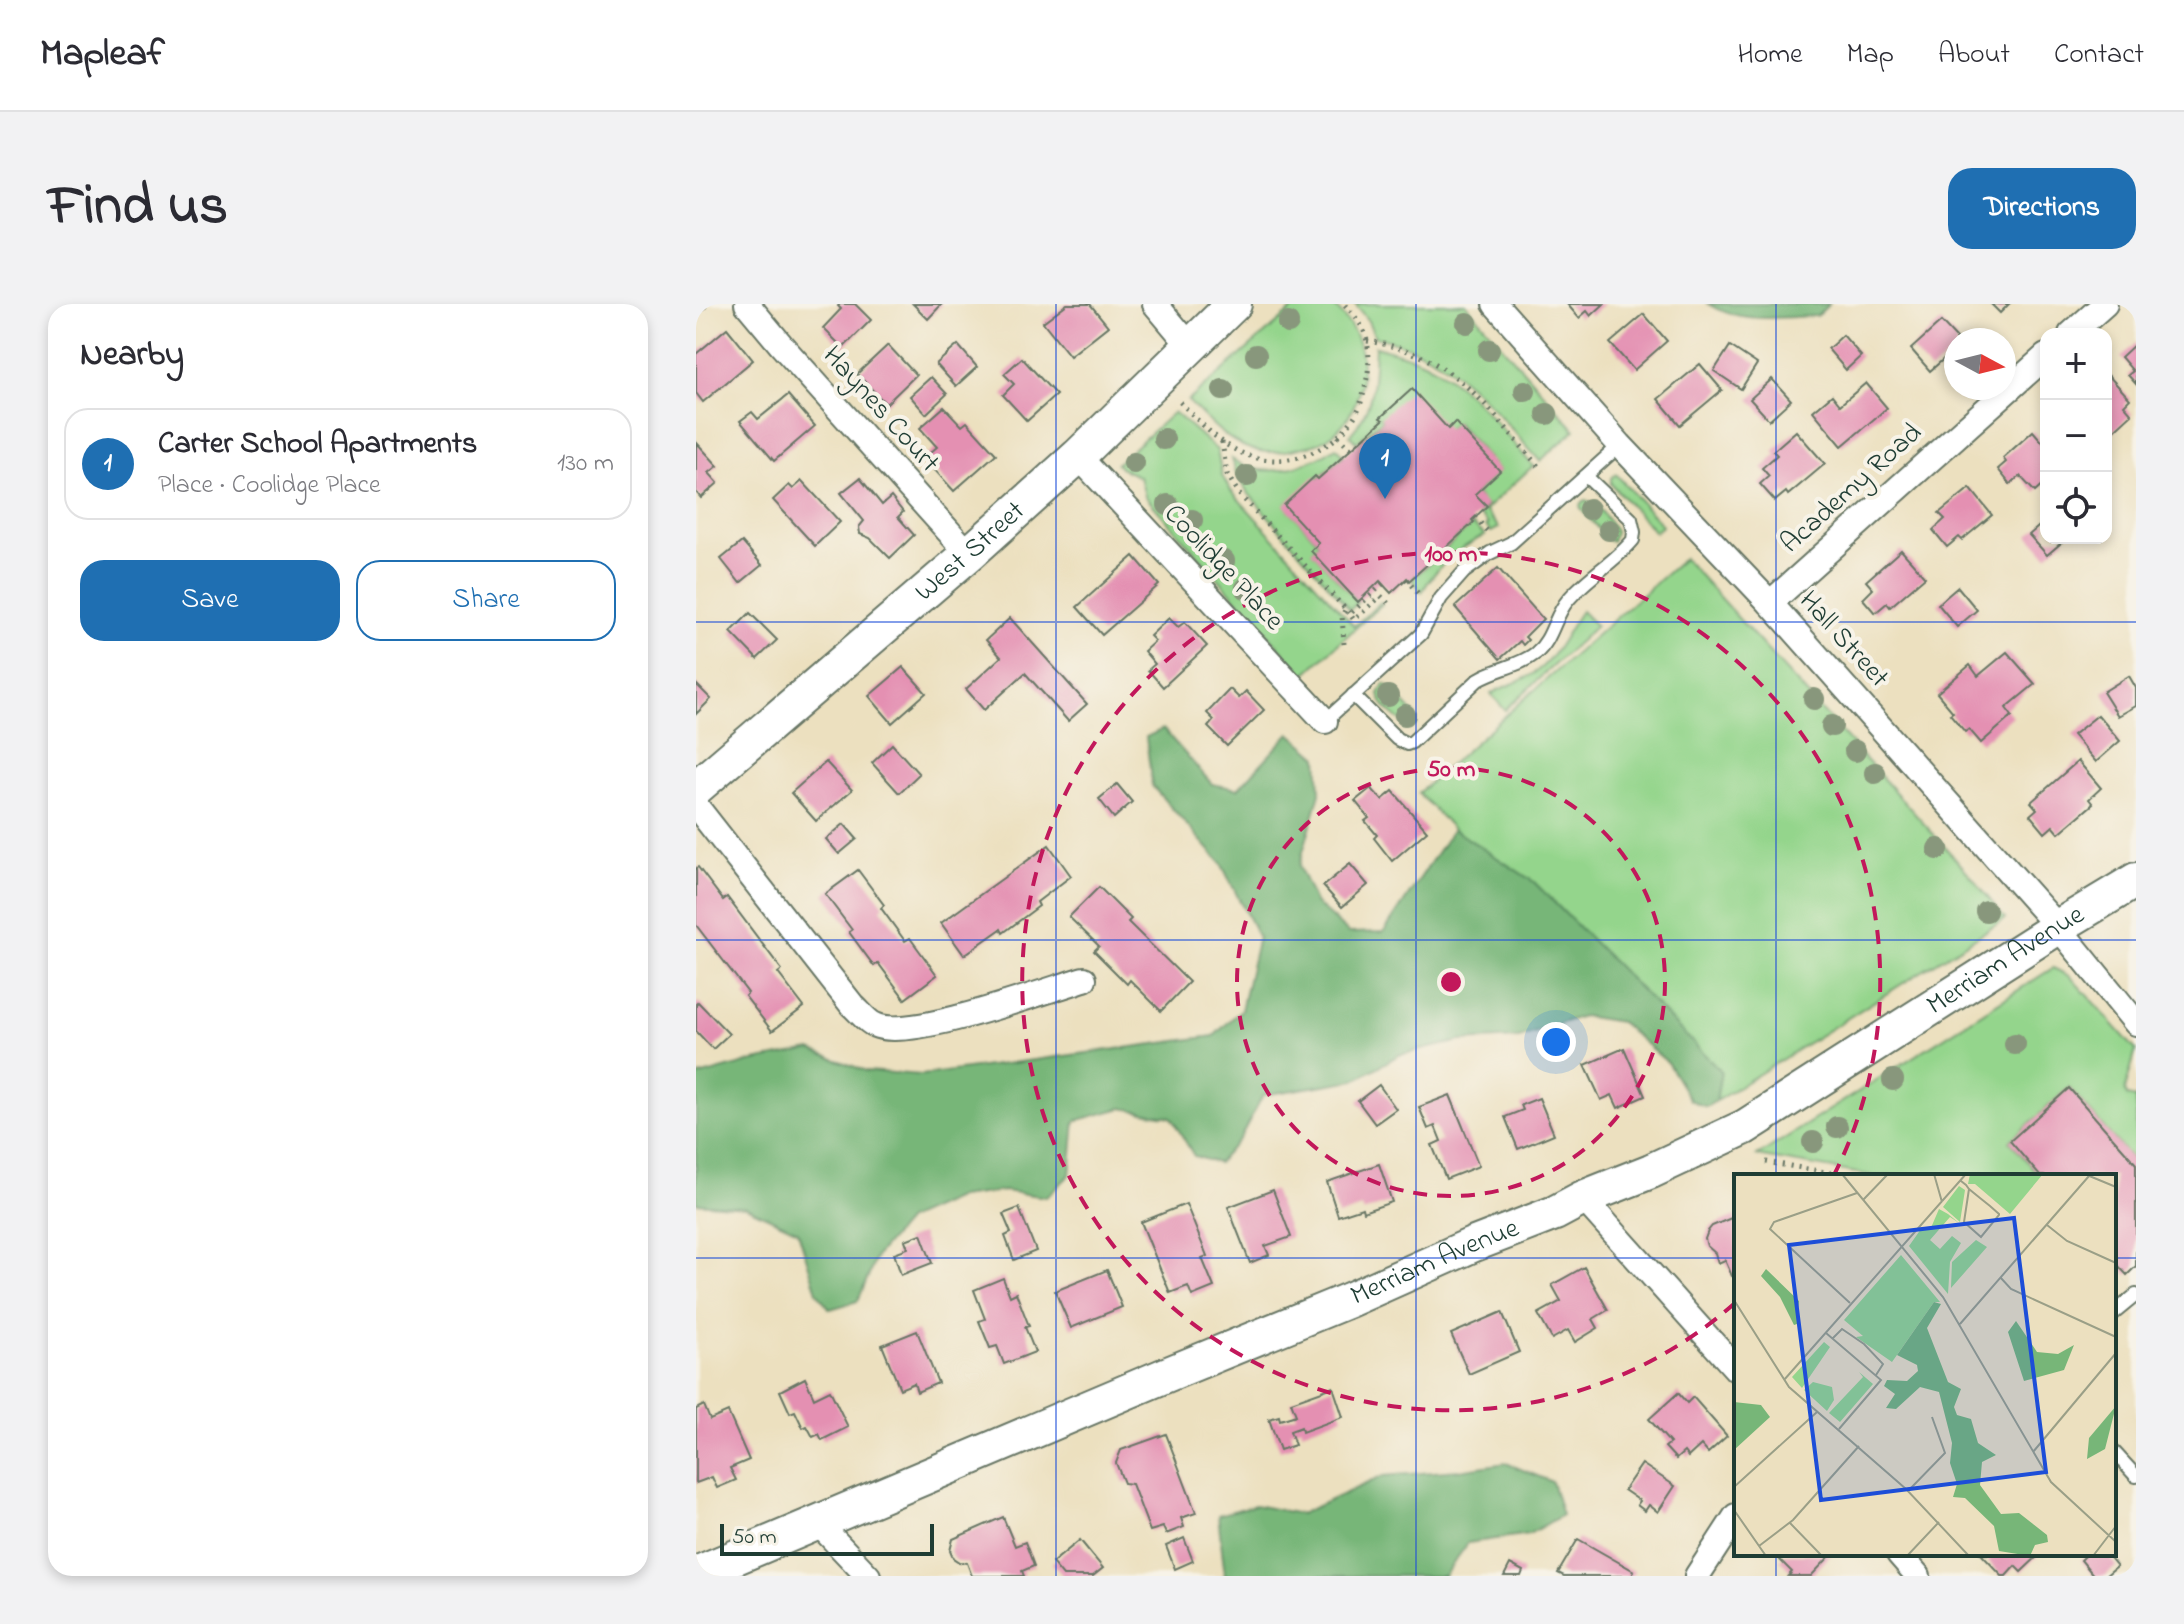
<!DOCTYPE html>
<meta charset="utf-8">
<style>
:root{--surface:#fff;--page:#f2f2f3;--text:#2b2b33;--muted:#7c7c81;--line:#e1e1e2;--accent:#1f6fb2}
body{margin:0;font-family:"Indie Flower",sans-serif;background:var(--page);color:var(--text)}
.controls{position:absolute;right:24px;top:24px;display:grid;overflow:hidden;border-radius:16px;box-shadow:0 4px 12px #0003}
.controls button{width:72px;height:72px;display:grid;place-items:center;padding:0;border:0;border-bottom:2px solid var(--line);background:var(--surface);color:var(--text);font:40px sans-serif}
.compass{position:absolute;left:1248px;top:24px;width:72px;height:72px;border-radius:50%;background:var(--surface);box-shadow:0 4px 12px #0003;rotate:97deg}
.scale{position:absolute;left:24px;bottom:20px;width:214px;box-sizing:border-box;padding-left:8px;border:4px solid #1f3d34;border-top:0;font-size:22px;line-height:28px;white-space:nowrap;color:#1f3d34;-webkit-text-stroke:6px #f7f3e8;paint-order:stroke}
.you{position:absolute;left:860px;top:738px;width:28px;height:28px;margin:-20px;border:6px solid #fff;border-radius:50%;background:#1a73e8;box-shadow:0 0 0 12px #1a73e833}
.badge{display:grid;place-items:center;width:52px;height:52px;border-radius:50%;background:var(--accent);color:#fff;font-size:26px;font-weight:700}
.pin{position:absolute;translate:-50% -66px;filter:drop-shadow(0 2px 4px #0008)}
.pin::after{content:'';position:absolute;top:42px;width:28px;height:24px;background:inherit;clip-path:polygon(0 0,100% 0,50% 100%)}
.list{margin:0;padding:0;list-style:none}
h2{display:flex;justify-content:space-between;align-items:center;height:104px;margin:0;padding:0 32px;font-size:34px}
h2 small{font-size:26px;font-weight:400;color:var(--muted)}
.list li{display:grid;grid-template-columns:52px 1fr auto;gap:24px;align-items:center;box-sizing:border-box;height:112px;margin:0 16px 16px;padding:0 16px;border:2px solid var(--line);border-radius:24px}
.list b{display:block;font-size:30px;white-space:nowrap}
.list p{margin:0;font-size:26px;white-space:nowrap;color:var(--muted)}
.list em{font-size:26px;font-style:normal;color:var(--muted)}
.actions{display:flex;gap:16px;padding:24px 32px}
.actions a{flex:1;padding:18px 0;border:2px solid var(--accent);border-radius:24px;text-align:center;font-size:28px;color:var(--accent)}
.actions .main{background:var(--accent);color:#fff}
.icon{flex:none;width:44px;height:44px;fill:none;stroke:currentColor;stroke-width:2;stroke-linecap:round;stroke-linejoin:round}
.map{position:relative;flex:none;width:1440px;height:1272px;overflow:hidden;border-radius:24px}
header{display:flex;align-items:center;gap:48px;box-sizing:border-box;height:112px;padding:0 40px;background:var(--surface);border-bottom:2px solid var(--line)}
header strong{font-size:38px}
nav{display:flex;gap:44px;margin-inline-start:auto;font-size:28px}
.intro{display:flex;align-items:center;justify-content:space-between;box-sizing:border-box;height:192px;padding:0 48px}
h1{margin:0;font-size:56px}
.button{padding:20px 36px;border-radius:24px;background:var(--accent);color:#fff;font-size:28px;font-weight:700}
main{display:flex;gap:48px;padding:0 48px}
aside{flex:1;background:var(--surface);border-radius:24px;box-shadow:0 4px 12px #0003}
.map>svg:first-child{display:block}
</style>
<header>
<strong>Mapleaf</strong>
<nav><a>Home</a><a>Map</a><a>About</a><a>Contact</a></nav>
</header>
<div class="intro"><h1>Find us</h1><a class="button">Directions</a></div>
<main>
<aside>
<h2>Nearby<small></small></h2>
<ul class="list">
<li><span class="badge">1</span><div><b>Carter School Apartments</b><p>Place · Coolidge Place</p></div><em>130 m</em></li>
</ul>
<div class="actions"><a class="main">Save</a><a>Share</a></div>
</aside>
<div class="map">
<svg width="1440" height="1272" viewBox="0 0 1440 1272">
<rect width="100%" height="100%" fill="#f7f3e8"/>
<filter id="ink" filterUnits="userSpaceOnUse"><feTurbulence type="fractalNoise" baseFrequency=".0125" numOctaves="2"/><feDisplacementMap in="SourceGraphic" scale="16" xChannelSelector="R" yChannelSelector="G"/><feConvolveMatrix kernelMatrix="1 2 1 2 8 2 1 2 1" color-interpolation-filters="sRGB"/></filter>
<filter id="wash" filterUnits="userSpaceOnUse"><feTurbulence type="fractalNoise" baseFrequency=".006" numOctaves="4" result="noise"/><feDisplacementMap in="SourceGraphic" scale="32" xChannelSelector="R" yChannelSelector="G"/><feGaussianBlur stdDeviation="1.8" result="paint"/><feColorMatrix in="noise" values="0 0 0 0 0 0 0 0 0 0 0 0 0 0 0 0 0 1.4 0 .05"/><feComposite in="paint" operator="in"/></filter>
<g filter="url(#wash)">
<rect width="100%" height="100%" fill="#ece0bf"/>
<g fill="#94d58c" stroke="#5a8960" stroke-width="2">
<path d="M603,0H637C647,12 659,25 663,41C671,71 662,110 637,130C628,138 614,142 603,144C585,149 566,150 549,143C526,133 509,113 492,97Z"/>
<path d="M659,0H770L879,126L844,157C791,99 760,50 679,33L672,17Z"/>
<path d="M679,42C696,47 712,51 728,58C773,80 805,125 837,162L789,206L803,224L795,228L790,222L792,220L783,210L790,202L779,190L803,167L760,118L752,125L685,114L687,116L661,139L654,131C679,102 677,79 679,42Z"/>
<path d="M478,108L521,146L526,172L535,187L658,322L685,298L686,300L608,371L449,192L444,173L426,165L420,160Z"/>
<path d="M640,143L647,152L622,175L589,201L623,239L616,247L662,298L654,306L552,189L540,168L536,155C541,158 547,162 553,164C581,172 617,159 640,143Z"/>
<path d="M920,170L966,221L959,228L915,180V174Z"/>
<path d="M889,196C901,199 914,217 919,228L916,237L912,236L885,205L884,201Z"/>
<path d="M776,220L789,231C762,245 741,261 726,288L716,275Z"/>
<path d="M988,254L1275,572L1309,615L1020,797L1024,767L838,578L757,525L722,489Z"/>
<path d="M885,307L900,322L809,406L795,390C807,382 822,379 835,371C860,356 869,329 885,307Z"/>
<path d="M689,380L692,382L719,411L718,418L710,420C699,414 686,403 683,390Z"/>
<path d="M1357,664L1374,672L1440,746L1429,786L1431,792L1440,794V860L1373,784L1314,837L1343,872H1178L1061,852Z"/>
</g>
<g fill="#77b678" stroke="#4b7a56" stroke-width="2">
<path d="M1012,0H1133L1121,12C1087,13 1042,20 1012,0Z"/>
<path d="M467,425L516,480L542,485L594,429L622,453L624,489L603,562L619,599L653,629L688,628L757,525L838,578L1025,767L1020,797L1010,803L994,796L971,758L924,718L886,712L823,734L765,737L703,751L659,776L567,791L544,834L522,859L498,852L475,813L426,804L379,817L374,871L350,893L308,887L263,893L211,916L181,951L162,997L134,1005L121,988L102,927L50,903L0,899V773L53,758L115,746L170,767L226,771L518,732L545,706L562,633L525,559L456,482L450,433Z"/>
<path d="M810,1159L856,1178L866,1211L833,1230L772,1239L748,1272H529L522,1211L559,1201L604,1210L687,1172L763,1166Z"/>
</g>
<g id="blocks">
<g fill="#e490b2">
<path d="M0,0H7L10,3L0,13Z"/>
<path d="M144,0H159L175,16L147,44L127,24L145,5L142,2Z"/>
<path d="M217,0H246L232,15Z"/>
<path d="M371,0H394L412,22L374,52L347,18Z"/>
<path d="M871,0H908L895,12L891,7L883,14Z"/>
<path d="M1295,0H1313L1304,9Z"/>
<path d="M948,10L971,37L938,66L914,39Z"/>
<path d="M1245,18L1260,34V44L1234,67L1215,45Z"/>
<path d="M31,24L57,56L7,98L0,89V50Z"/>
<path d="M1147,31L1165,52L1150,66L1132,45Z"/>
<path d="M1440,39V80L1432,71L1437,67L1425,53Z"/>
<path d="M192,41L220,71L190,100L161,70Z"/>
<path d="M262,41L281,63L260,82L240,60Z"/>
<path d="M1034,42L1061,60L1045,85L1018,67Z"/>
<path d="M326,54L360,91L331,117L307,91L318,80L308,70Z"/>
<path d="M1004,60L1026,86L984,121L962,95Z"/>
<path d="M1410,69L1434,95L1428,101L1436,110L1410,134Z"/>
<path d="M235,73L251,90L230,110L214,92Z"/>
<path d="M1076,75L1095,96L1073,116L1054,95Z"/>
<path d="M1170,79L1191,104L1146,142L1117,107L1136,91L1144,101Z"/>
<path d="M716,85L752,125L759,118L804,167L779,190L791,202L776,216L778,218L776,220L713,277L711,274L695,289L684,277L662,298L615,247L623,239L588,201L619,172L622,175L687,116L684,114Z"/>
<path d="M92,91L119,122L78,157L44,117L56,108L62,115Z"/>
<path d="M248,103L266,122L271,118L300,150L258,187L228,154L241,143L224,124Z"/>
<path d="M1100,127L1129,160L1092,191L1090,188L1079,197L1064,180L1073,172L1066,164L1081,151L1077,147Z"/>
<path d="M1337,127L1350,142V178L1339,188L1324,172L1314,180L1302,165L1310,158L1307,154Z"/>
<path d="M0,138L22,162L13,169L22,179L5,194L0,188Z"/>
<path d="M164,174L186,201L195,193L207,208L202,213L218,231L194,254L174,234L164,230L163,223L168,217L145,189Z"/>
<path d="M106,177L144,218L119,242L77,196L93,181L97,185Z"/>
<path d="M1274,184L1296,211L1266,236L1263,233L1251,243L1237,226L1249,215L1243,209Z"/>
<path d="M1350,216V234H1371L1351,251L1333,231Z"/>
<path d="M46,238L66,261L44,279L25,255Z"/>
<path d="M1205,246L1229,273L1194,303L1191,299L1179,309L1167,295L1177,285L1170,277Z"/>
<path d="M438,252L463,281L406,331L381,303Z"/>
<path d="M802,264L847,315L829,333L832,336L827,341L824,337L804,355L759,303Z"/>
<path d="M1262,283L1281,306L1261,323L1242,300Z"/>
<path d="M54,309L81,336L61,355L35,328Z"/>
<path d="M314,314L391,400L372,417L329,369L288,406L270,385L305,353L290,336Z"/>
<path d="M473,314L482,323L489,318L511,342L467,383L452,366L459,360L448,347L459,337L454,332Z"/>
<path d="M1311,348L1339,380L1310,404L1316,412L1285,439L1273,425L1269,428L1254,410L1257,408L1241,389L1274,361L1282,372Z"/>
<path d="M207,363L230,389L196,419L173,392Z"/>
<path d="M1433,372L1440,384V402L1422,412L1407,388Z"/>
<path d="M0,380L15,395L0,410Z"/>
<path d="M534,385L543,394L550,387L568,406L531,442L512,423L518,416L511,409Z"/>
<path d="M1402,411L1424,437L1400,458L1377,431Z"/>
<path d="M196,440L223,470L203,489L176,459Z"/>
<path d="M1382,457L1405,484L1393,495L1397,500L1363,529L1357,522L1349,529L1334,511L1341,505L1335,498Z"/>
<path d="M130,458L156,486L120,517L95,489Z"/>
<path d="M421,480L436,498L418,514L403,495Z"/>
<path d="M675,484L686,496L697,487L731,527L696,557L678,534L681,531L669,517L673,514L659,497Z"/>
<path d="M148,520L161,535L143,550L130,535Z"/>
<path d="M353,541L375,572L341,598L343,602L307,629L305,625L268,651L245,619Z"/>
<path d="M654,560L672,581L646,603L627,582Z"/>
<path d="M2,563L27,596L31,593L86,666L82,669L108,703L76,727L49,692L52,689L0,621V564Z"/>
<path d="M162,566L188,601L185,604L209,637L214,634L241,671L209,695L182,659L178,662L153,628L156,626L129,590Z"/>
<path d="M403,583L435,615L432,618L493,678L465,707L434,676L431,680L398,647L403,642L373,613Z"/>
<path d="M2,698L33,730L17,745L0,727V700Z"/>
<path d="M928,744L949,792L922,804L916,791L905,796L889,761Z"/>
<path d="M683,781L700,805L679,820L662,797Z"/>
<path d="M1373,784L1440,860V962L1431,971L1418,957V872H1344L1314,837Z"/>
<path d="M754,791L783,862L750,875L736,841L745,837L739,822L732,825L723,803Z"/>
<path d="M843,794L858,830L822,845L809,813L827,806L825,801Z"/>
<path d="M683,860L696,898L667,908L666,904L642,912L631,878Z"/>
<path d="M577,886L595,933L569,942L573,951L554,959L532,903Z"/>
<path d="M490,900L511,952L506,954L518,983L496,992L492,982L474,989L445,918Z"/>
<path d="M323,904L340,947L318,956L309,932L315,929L307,910Z"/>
<path d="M1040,912V971L1036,972L1029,956L1022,959L1019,949L1011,942L1009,935L1012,927L1016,922Z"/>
<path d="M225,930L236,959L205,971L198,949L212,944L209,936Z"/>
<path d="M888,963L912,1006L897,1015L902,1024L879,1038L872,1026L856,1035L842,1010L865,997L856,981Z"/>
<path d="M411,966L426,1003L375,1024L359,987Z"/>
<path d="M307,974L314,992L320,989L333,1022L329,1023L339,1048L308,1060L301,1042L294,1044L283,1017L289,1015L278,986Z"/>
<path d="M806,1008L823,1048L773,1070L755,1030Z"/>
<path d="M221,1027L242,1079L221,1088L218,1079L204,1085L186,1041Z"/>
<path d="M109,1074L118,1094L134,1086L152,1123L126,1136L123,1130L117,1133L111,1122L107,1124L99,1107L94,1109L84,1087Z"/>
<path d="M637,1083L647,1113L606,1128L605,1123L594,1127L599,1141L584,1146L573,1115L583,1112L584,1116L600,1111L595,1098Z"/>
<path d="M982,1089L991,1099L997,1093L1031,1132L1012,1149L1005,1141L992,1153L988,1148L980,1155L969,1143L974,1139L953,1115Z"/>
<path d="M8,1101L14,1116L32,1108L53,1156L34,1164L40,1176L21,1184L16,1173L0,1179V1105Z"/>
<path d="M470,1130L500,1209L485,1214L488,1223L470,1230L467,1223L454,1227L436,1180L428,1179L420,1159L425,1146Z"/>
<path d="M946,1160L979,1182L962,1208L953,1201L949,1207L941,1201L944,1197L928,1186Z"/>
<path d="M307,1213L319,1242L329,1238L338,1262L326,1267L328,1272H276L271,1259L263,1258L257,1254L254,1247L257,1235Z"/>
<path d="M488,1234L497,1257L479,1265L470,1242Z"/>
<path d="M882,1235L938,1267L936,1272H868L862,1269Z"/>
<path d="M384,1236L407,1264L397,1272H367L356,1259Z"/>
<path d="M1089,1250H1136L1115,1272H1092L1096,1268L1084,1256Z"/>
<path d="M1285,1250H1344L1325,1268L1319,1262L1310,1272H1306Z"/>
<path d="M1391,1250H1411L1421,1262L1409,1272H1398L1385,1256Z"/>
<path d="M814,1260L827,1267L825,1272H808Z"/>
</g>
</g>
</g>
<g filter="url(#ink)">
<use href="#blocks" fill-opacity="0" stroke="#677665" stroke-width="2"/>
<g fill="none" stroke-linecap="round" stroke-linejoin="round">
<defs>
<g id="lane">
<path d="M657,391L701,435L711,440L716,438L783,375C801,364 822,363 840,349C857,335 858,312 872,296C891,273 918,259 937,236L938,228L935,215L890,172"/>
<path d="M629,417L725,330L745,294L768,268L794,249L815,239L924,141"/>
<path d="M1418,1009L1440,991"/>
<path d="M1418,1148L1440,1172"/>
</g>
<g id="street">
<path d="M51,0L86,42L273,250"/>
<path d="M459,0L495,43"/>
<path d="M799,0L924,141L1074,299L1362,623L1440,719"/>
<path d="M1375,30L1409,0"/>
<path d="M382,152L629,417"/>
<path d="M1074,299L1350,52"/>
<path d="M0,502L156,701C163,707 171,718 179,721C213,737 348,687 388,675"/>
<path d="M887,894L1040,1065"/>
<path d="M121,1218L172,1272"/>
<path d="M1203,1250L1222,1272"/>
<path d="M1001,1272L1040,1212"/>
</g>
<g id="secondary">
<path id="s1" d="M0,484L273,250L382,152L538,0"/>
<path id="s2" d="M0,1270L470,1071L653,996L776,941L859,909L887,894L955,867L1049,823L1362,623L1440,576"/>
</g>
</defs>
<use href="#lane" stroke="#677665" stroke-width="16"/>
<use href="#street" stroke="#677665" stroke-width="28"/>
<use href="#secondary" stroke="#677665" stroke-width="38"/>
<g stroke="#677665" stroke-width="5" stroke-dasharray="2 6" stroke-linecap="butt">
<path d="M671,37C759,50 789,101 843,163"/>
<path d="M484,98C504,118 523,141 551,151C592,166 641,146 661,108C666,98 668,88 670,78C674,63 674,45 669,30C665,18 656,9 648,0"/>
<path d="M642,132L655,145"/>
<path d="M526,138L531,170L543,190L654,310"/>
<path d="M779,213L794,230"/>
<path d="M710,275L725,293"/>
<path d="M687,280L654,310L658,316L685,292L692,299"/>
<path d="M648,340L646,312L649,306"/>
<path d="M1070,858L1153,872"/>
</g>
<use href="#lane" stroke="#fff" stroke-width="12"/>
<use href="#street" stroke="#fff" stroke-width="24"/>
<use href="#secondary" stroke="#fff" stroke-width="34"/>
</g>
<g fill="#88977c">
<circle cx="592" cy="19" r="11"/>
<circle cx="771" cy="19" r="11"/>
<circle cx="793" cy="46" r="11"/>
<circle cx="560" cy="51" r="11"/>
<circle cx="527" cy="86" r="11"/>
<circle cx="829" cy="87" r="11"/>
<circle cx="851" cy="110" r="11"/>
<circle cx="468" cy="135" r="11"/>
<circle cx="438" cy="159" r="11"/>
<circle cx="551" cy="172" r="11"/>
<circle cx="472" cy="201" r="11"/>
<circle cx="893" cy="205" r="11"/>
<circle cx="496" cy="216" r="11"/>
<circle cx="913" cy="226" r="11"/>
<circle cx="528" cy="257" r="11"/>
<circle cx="550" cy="284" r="11"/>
<circle cx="692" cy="392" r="11"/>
<circle cx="1118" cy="395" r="11"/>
<circle cx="709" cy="411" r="11"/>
<circle cx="1136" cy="422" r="11"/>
<circle cx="1159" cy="447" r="11"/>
<circle cx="1179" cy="469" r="11"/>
<circle cx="1242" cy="545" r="11"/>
<circle cx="1290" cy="607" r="11"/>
<circle cx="1319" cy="740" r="11"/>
<circle cx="1197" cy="776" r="11"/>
<circle cx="1141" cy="823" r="11"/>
<circle cx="1117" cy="838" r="11"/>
</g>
</g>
<path fill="none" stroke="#1d4ed8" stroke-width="2" stroke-opacity="0.55" d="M360,0V1272M720,0V1272M1080,0V872M0,318H1440M0,636H1440M0,954H1040M1418,954H1440M1080,1250V1272"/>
<g fill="none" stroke="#c2185b" stroke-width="4" stroke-dasharray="14 10">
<circle cx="755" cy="678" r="214"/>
<path d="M1039 999A429 429 0 1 1 1139 869"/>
</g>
<g text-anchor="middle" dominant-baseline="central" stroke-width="8" stroke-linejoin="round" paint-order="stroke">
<g font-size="28" fill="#1f3d34" stroke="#f7f3e8">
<text transform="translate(184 106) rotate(48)">Haynes Court</text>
<text transform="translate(1156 185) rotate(-42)">Academy Road</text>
<text stroke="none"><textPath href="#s1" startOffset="362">West Street</textPath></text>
<text transform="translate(527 264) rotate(47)">Coolidge Place</text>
<text transform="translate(1147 336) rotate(48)">Hall Street</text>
<text stroke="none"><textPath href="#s2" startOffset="1450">Merriam Avenue</textPath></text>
<text stroke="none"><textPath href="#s2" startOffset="802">Merriam Avenue</textPath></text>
</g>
</g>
<g transform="translate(1038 870)">
<rect width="382" height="382" fill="#ece0bf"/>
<path d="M236,0H309L276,40L241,10H234ZM225,12L231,16L226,48L209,33ZM205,35L214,40L225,49L216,43L196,66L206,75L218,62L227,69L216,88L214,120L175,72L187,55L196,56ZM242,66L253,73L217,114L218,88ZM167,81L206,128H200L158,188L122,163L129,162L110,146ZM90,168L96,173L68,214L58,203ZM125,198L139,210L106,248L95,239L129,203ZM79,208L98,213L100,226L93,237L70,216Z" fill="#94d58c"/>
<path d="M32,95L65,127L63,150L60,151L46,123L27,102ZM200,128L207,130L193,154L214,208L227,215L220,233L223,241L237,245L244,269L262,281L248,288L246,311L267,340L285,339L313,361L314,368L301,371L296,382L265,377L260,352L231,324L219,323L223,310L216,289L218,269L205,218L186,213L162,235L152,234L161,220L150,212L153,206L173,207L184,197L183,191L163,181ZM282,147L303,178L324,180L340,171L330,196L290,207L274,158ZM0,228L27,231L36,243L0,276ZM382,232L371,275L353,285L355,264Z" fill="#77b678"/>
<path fill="none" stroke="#9a9f87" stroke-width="2" d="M108,0L209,123L317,308L382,368M200,0L208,28M353,1L382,13M227,7L232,11L235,15L246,24L256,32L265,40V41L247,63L230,48L235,15M129,26L154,0M313,51L333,67L382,89M266,103L277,115L382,163M0,126L55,213L172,315L235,382M116,129L36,55L40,48L123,19M226,150L355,2M92,159L147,206L105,255M98,165L108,155L130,170L149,190L142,201M50,206L232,0M299,278L382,179M0,313L83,238M174,317L211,279L198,243M0,336L32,382M56,349L88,382M25,372L59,346L125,272M173,382L205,348M359,382L382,352"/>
<path fill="#1d4ed8" fill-opacity="0.15" stroke="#1d4ed8" stroke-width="4" d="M280,44L312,298L87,326L55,71Z"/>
<rect width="382" height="382" fill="none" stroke="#1f3d34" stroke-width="4"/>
</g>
<circle cx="755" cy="678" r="12" fill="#c2185b" stroke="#f7f3e8" stroke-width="4"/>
<g font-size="24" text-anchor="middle" font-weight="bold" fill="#c2185b" stroke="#f7f3e8" stroke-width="8" stroke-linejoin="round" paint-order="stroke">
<text x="755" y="257">100 m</text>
<text x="755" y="472">50 m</text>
</g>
</svg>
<div class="controls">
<button>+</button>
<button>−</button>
<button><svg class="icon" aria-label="locate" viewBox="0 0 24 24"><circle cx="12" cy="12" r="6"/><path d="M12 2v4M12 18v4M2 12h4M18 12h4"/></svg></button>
</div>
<svg class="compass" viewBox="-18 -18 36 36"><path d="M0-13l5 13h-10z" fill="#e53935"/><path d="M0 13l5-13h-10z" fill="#7c7c81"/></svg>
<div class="scale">50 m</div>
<div class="you"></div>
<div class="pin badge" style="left:689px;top:195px">1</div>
</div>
</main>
